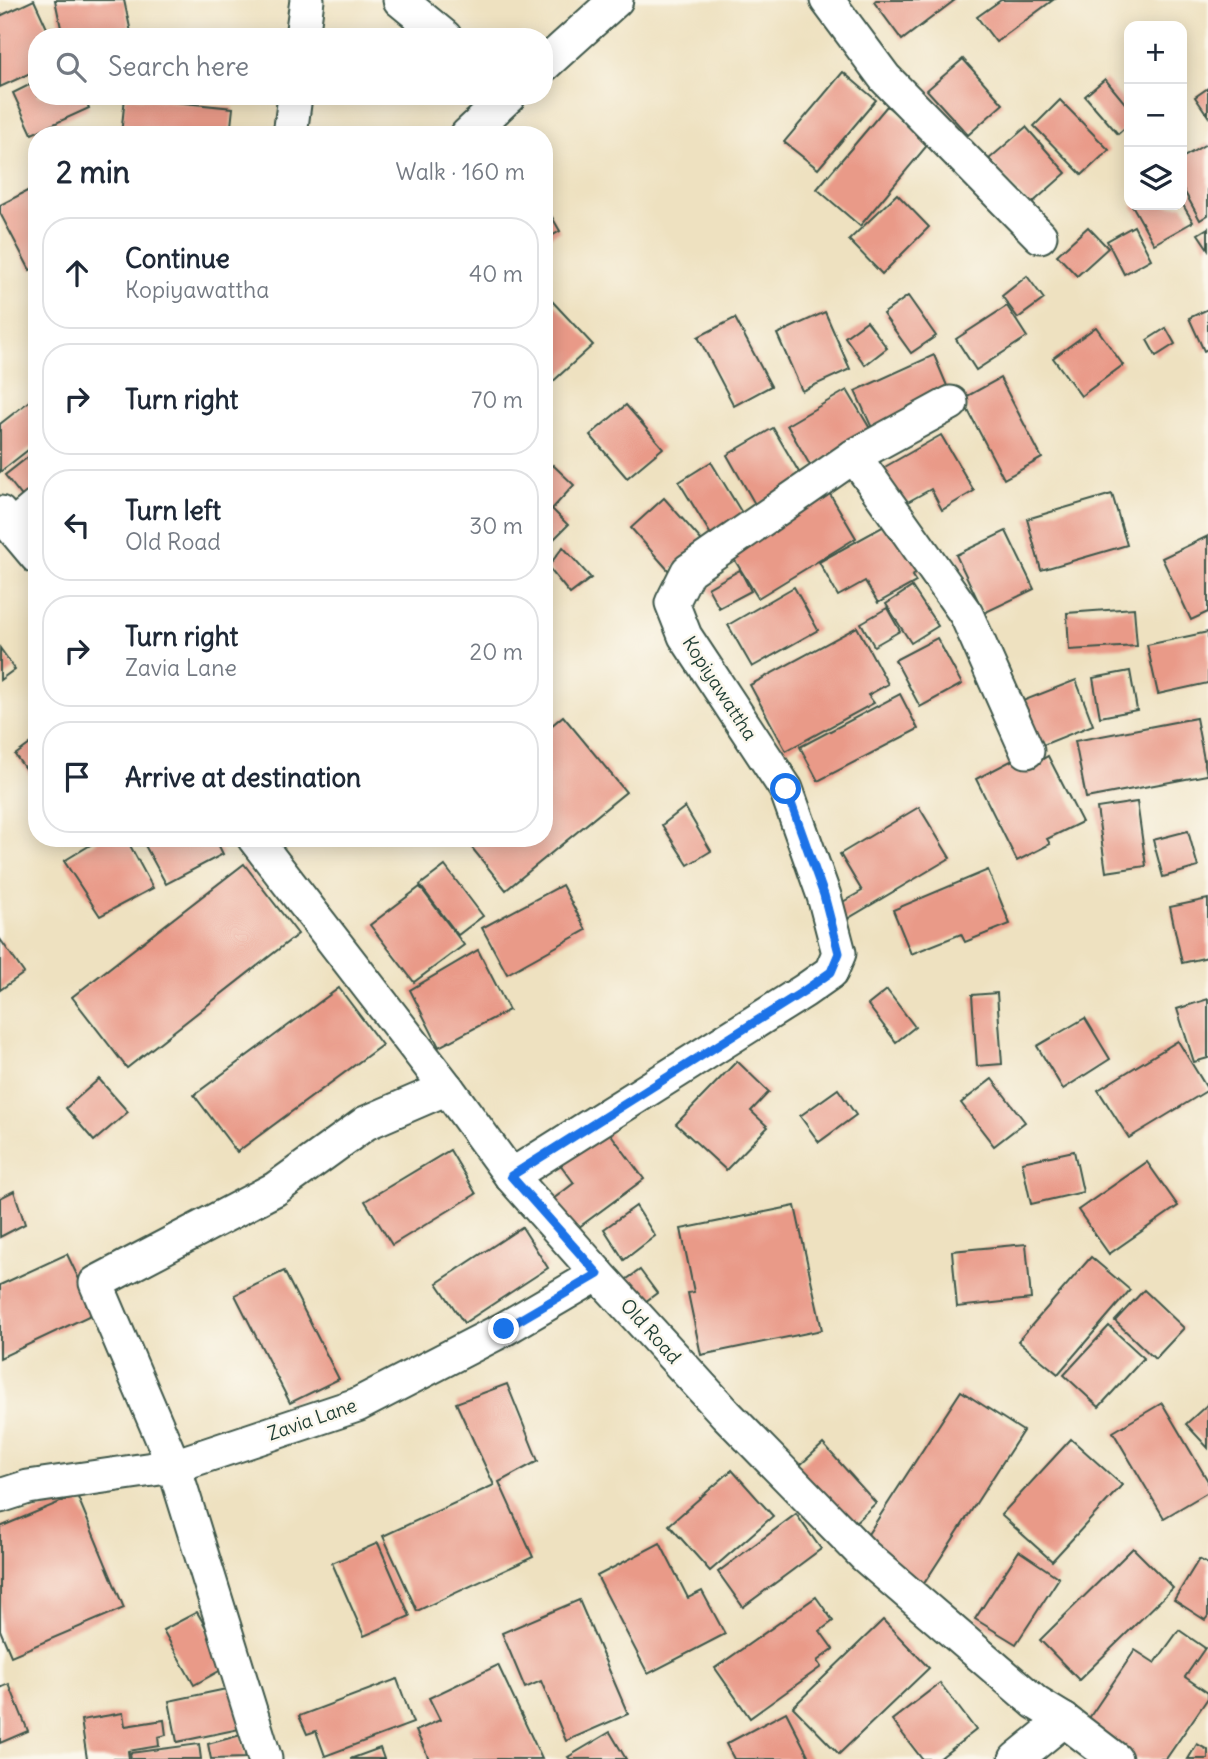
<!DOCTYPE html>
<meta charset="utf-8">
<style>
:root{--surface:#fff;--page:#f6f6f7;--text:#1f2937;--muted:#747a83;--line:#e0e1e3}
body{margin:0;font-family:Delius,sans-serif;background:var(--page);color:var(--text)}
.controls{position:absolute;right:21px;top:21px;display:grid;overflow:hidden;border-radius:14px;box-shadow:0 4px 18px #0003}
.controls button{width:63px;height:63px;display:grid;place-items:center;padding:0;border:0;border-bottom:2px solid var(--line);background:var(--surface);color:var(--text);font:35px sans-serif}
.stop{position:absolute;width:21px;height:21px;margin:-16px;border:5px solid #1a73e8;border-radius:50%;background:#fff}
.stop.end{background:#1a73e8;border-color:#fff;box-shadow:0 2px 7px #0008}
.list{margin:0;padding:0;list-style:none}
h2{display:flex;justify-content:space-between;align-items:center;height:91px;margin:0;padding:0 28px;font-size:30px}
h2 small{font-size:23px;font-weight:400;color:var(--muted)}
.list li{display:grid;grid-template-columns:46px 1fr auto;gap:21px;align-items:center;box-sizing:border-box;height:112px;margin:0 14px 14px;padding:0 14px;border:2px solid var(--line);border-radius:28px}
.list b{display:block;font-size:26px;white-space:nowrap}
.list p{margin:0;font-size:23px;white-space:nowrap;color:var(--muted)}
.list em{font-size:23px;font-style:normal;color:var(--muted)}
.icon{flex:none;width:38px;height:38px;fill:none;stroke:currentColor;stroke-width:2;stroke-linecap:round;stroke-linejoin:round}
.map{position:relative;flex:none;width:1208px;height:1759px;overflow:hidden}
.search{position:absolute;background:var(--surface);box-shadow:0 4px 18px #0003;left:28px;top:28px;width:525px;height:77px;display:flex;align-items:center;gap:18px;box-sizing:border-box;padding:0 24px;border-radius:28px;color:var(--muted);font-size:26px}
.panel{position:absolute;background:var(--surface);box-shadow:0 4px 18px #0003;left:28px;top:126px;width:525px;height:721px;border-radius:28px}
.map>svg:first-child{display:block}
</style>
<div class="map">
<svg width="1208" height="1759" viewBox="0 0 1208 1759">
<rect width="100%" height="100%" fill="#fbf7ec"/>
<filter id="ink" filterUnits="userSpaceOnUse"><feTurbulence type="fractalNoise" baseFrequency=".0143" numOctaves="2"/><feDisplacementMap in="SourceGraphic" scale="14" xChannelSelector="R" yChannelSelector="G"/><feConvolveMatrix kernelMatrix="1 2 1 2 8 2 1 2 1" color-interpolation-filters="sRGB"/></filter>
<filter id="wash" filterUnits="userSpaceOnUse"><feTurbulence type="fractalNoise" baseFrequency=".00686" numOctaves="4" result="noise"/><feDisplacementMap in="SourceGraphic" scale="28" xChannelSelector="R" yChannelSelector="G"/><feGaussianBlur stdDeviation="1.57" result="paint"/><feColorMatrix in="noise" values="0 0 0 0 0 0 0 0 0 0 0 0 0 0 0 0 0 1.4 0 .05"/><feComposite in="paint" operator="in"/></filter>
<g filter="url(#wash)">
<rect width="100%" height="100%" fill="#eee1c0"/>
<g id="blocks">
<g fill="#e99a88">
<path d="M34,0L51,37H37V70L0,87V16Z"/>
<path d="M55,0H124L132,37H63Z"/>
<path d="M876,0H955L902,40L874,2Z"/>
<path d="M1001,0H1053L996,42L977,17Z"/>
<path d="M963,59L1003,104L968,135L927,90Z"/>
<path d="M843,72L876,100L818,169L784,142Z"/>
<path d="M1105,79L1129,108V124L1118,134L1085,96Z"/>
<path d="M37,81V96H84L89,108L32,134L13,93Z"/>
<path d="M1208,88V116L1195,97Z"/>
<path d="M125,97L233,108L230,135H121Z"/>
<path d="M1060,100L1109,150L1082,175L1034,126Z"/>
<path d="M887,106L930,142L860,226L817,189Z"/>
<path d="M1026,127L1066,173L1030,205L989,159Z"/>
<path d="M1208,143V215L1200,220L1182,187V158Z"/>
<path d="M37,186V266L30,270L0,213V205Z"/>
<path d="M897,194L929,227L882,274L849,240Z"/>
<path d="M544,203L560,231L544,240Z"/>
<path d="M1132,205H1183L1193,222L1154,244Z"/>
<path d="M1134,226L1151,259L1124,274L1107,241Z"/>
<path d="M1088,227L1108,248L1077,276L1057,255Z"/>
<path d="M1208,228V249L1198,234Z"/>
<path d="M1027,276L1044,299L1018,318L1002,296Z"/>
<path d="M908,296L936,336L911,353L883,314Z"/>
<path d="M551,300L593,345L549,385L544,380V306Z"/>
<path d="M1007,306L1027,337L976,370L956,339Z"/>
<path d="M1208,309V349L1204,351L1189,318Z"/>
<path d="M825,312L850,369L802,391L777,334Z"/>
<path d="M735,318L771,386L734,406L698,337Z"/>
<path d="M867,321L887,348L865,365L845,337Z"/>
<path d="M1096,327L1123,365L1081,396L1053,358Z"/>
<path d="M1166,328L1175,344L1156,356L1147,340Z"/>
<path d="M934,355L950,393L872,428L855,391Z"/>
<path d="M1000,378L1042,458L1004,479L962,399Z"/>
<path d="M847,390L872,432L811,467L787,425Z"/>
<path d="M37,395V443L0,472V424Z"/>
<path d="M626,405L663,448L627,478L590,435Z"/>
<path d="M773,428L803,479L756,506L727,455Z"/>
<path d="M941,435L974,491L942,510L931,489L904,504L883,468Z"/>
<path d="M37,450V491L25,500L5,475Z"/>
<path d="M711,462L745,518L713,538L679,482Z"/>
<path d="M553,465L574,485L552,509L568,525L547,546L544,543V474Z"/>
<path d="M830,494L856,538L758,598L731,554Z"/>
<path d="M1112,494L1127,545L1041,570L1027,519Z"/>
<path d="M664,498L702,541L669,571L631,528Z"/>
<path d="M895,520L923,569L912,576L916,582L878,603L865,581L838,596L819,562Z"/>
<path d="M1006,531L1034,589L984,613L956,555Z"/>
<path d="M1208,536V612L1191,620L1162,558Z"/>
<path d="M563,547L591,578L570,594L548,567Z"/>
<path d="M740,570L751,591L719,608L708,588Z"/>
<path d="M794,587L818,630L752,667L728,625Z"/>
<path d="M912,587L938,626L911,643L886,604Z"/>
<path d="M887,608L900,631L874,646L861,623Z"/>
<path d="M1134,608L1137,646L1069,650L1067,613Z"/>
<path d="M857,627L888,684L868,695L874,703L786,751L750,685Z"/>
<path d="M1208,632V683L1158,694L1147,645Z"/>
<path d="M937,638L962,684L920,707L895,660Z"/>
<path d="M0,648L15,669L0,680Z"/>
<path d="M1130,671L1137,710L1100,717L1093,678Z"/>
<path d="M1076,680L1093,725L1033,749L1015,704Z"/>
<path d="M900,694L918,729L818,781L800,747Z"/>
<path d="M563,716L626,792L506,890L464,838H544V732Z"/>
<path d="M1196,718L1207,775L1086,798L1075,741Z"/>
<path d="M37,739V785L15,755Z"/>
<path d="M1030,751L1036,763L1048,756L1082,822L1047,839L1050,844L1017,861L976,779Z"/>
<path d="M1137,802L1146,866L1106,872L1097,808Z"/>
<path d="M685,807L711,851L688,865L662,825Z"/>
<path d="M919,807L950,858L842,922L834,907L862,891L840,854Z"/>
<path d="M1188,831L1198,867L1163,877L1153,840Z"/>
<path d="M102,838H126L153,888L100,916L64,861Z"/>
<path d="M141,838H215L223,854L166,884Z"/>
<path d="M244,864L298,934L127,1068L72,997Z"/>
<path d="M445,866L483,916L458,935L420,885Z"/>
<path d="M988,870L1010,924L965,942L961,934L911,954L893,910Z"/>
<path d="M562,885L586,930L507,974L482,928Z"/>
<path d="M420,887L464,945L414,982L370,925Z"/>
<path d="M1208,899V957L1182,963L1170,907Z"/>
<path d="M0,939L24,973L0,990Z"/>
<path d="M478,950L509,1010L439,1047L410,990Z"/>
<path d="M339,988L382,1045L237,1152L194,1095Z"/>
<path d="M887,990L915,1027L896,1042L868,1005Z"/>
<path d="M997,993L1002,1064L977,1066L972,995Z"/>
<path d="M1208,999V1058L1194,1062L1177,1009Z"/>
<path d="M1085,1018L1110,1059L1063,1089L1037,1046Z"/>
<path d="M1178,1041L1208,1090L1129,1138L1098,1090Z"/>
<path d="M737,1061L769,1092L751,1111L768,1127L726,1170L676,1124Z"/>
<path d="M99,1079L128,1112L94,1141L66,1108Z"/>
<path d="M992,1079L1025,1122L994,1146L961,1103Z"/>
<path d="M838,1089L856,1115L819,1142L800,1116Z"/>
<path d="M604,1125L644,1179L571,1233L548,1203L574,1183L557,1160Z"/>
<path d="M450,1150L476,1194L392,1245L365,1201Z"/>
<path d="M1074,1151L1083,1192L1031,1204L1022,1162Z"/>
<path d="M1147,1162L1178,1206L1109,1254L1078,1210Z"/>
<path d="M14,1191L25,1224L0,1237V1198Z"/>
<path d="M636,1206L655,1236L624,1260L604,1229Z"/>
<path d="M795,1206L822,1330L701,1355L688,1293L694,1292L681,1229Z"/>
<path d="M522,1227L548,1268L464,1323L437,1283Z"/>
<path d="M1026,1244L1031,1299L957,1307L952,1251Z"/>
<path d="M67,1254L95,1313L0,1358V1285Z"/>
<path d="M1091,1257L1130,1290L1058,1374L1018,1341Z"/>
<path d="M640,1270L657,1293L634,1310L617,1286Z"/>
<path d="M284,1271L339,1379L290,1403L235,1295Z"/>
<path d="M1144,1290L1184,1328L1155,1359L1115,1321Z"/>
<path d="M1109,1326L1144,1358L1099,1407L1064,1375Z"/>
<path d="M507,1384L538,1461L499,1482L533,1557L417,1611L383,1536L494,1485L456,1403Z"/>
<path d="M961,1391L1023,1431L923,1585L861,1545Z"/>
<path d="M1162,1403L1208,1481V1492L1164,1518L1113,1432Z"/>
<path d="M1208,1404V1448L1186,1424Z"/>
<path d="M1071,1439L1122,1485L1052,1561L1001,1515Z"/>
<path d="M823,1444L876,1503L851,1526L797,1468Z"/>
<path d="M732,1470L773,1516L710,1571L669,1525Z"/>
<path d="M77,1495L124,1608L11,1656L0,1630V1527Z"/>
<path d="M796,1514L821,1549L743,1607L718,1572Z"/>
<path d="M378,1543L410,1616L364,1636L332,1563Z"/>
<path d="M660,1543L688,1598L702,1591L725,1634L648,1674L597,1576Z"/>
<path d="M1133,1548L1173,1588L1079,1680L1040,1640Z"/>
<path d="M1019,1551L1059,1578L1016,1644L975,1619Z"/>
<path d="M1199,1559L1208,1564V1616L1205,1620L1174,1600Z"/>
<path d="M816,1597L833,1621L820,1631L833,1649L817,1661L821,1667L750,1718L715,1668Z"/>
<path d="M579,1600L628,1714L566,1741L541,1681L525,1688L502,1633Z"/>
<path d="M197,1612L228,1666L194,1685L163,1630Z"/>
<path d="M883,1620L929,1668L839,1754L793,1707Z"/>
<path d="M1179,1630L1205,1648L1185,1677L1208,1693V1698L1166,1759H1130L1083,1727L1135,1650L1155,1663Z"/>
<path d="M498,1665L542,1759H429L416,1731L440,1720L429,1698Z"/>
<path d="M397,1679L413,1723L325,1756L316,1731L307,1734L299,1716Z"/>
<path d="M940,1683L976,1730L939,1759H922L892,1720Z"/>
<path d="M9,1684L28,1731L0,1743V1688Z"/>
<path d="M236,1687L244,1728L177,1742L169,1701Z"/>
<path d="M786,1712L810,1759H734L726,1744Z"/>
<path d="M123,1713L125,1726L164,1720L166,1735L158,1737L159,1746L128,1751L129,1759H87L81,1720Z"/>
<path d="M610,1732L626,1759H570L568,1757Z"/>
<path d="M241,1735L246,1758L211,1759L208,1744Z"/>
<path d="M199,1744L201,1759H131L130,1753Z"/>
<path d="M1197,1744L1208,1750V1759H1188Z"/>
<path d="M380,1748L384,1759H350Z"/>
</g>
</g>
</g>
<g filter="url(#ink)">
<use href="#blocks" fill-opacity="0" stroke="#3e5649" stroke-width="2"/>
<g fill="none" stroke-linecap="round" stroke-linejoin="round">
<defs>
<g id="minor">
<path d="M400,0L445,37"/>
<path d="M827,0L885,78L1040,236"/>
<path d="M302,37L307,0"/>
<path d="M544,65L616,0"/>
<path d="M290,135L295,96"/>
<path d="M467,135L509,96"/>
<path d="M854,456L966,614L1027,751"/>
<path d="M0,513L37,557"/>
<path d="M13,526L37,506"/>
<path d="M254,838L447,1088L511,1176L598,1274L726,1414L865,1556L1036,1703L1064,1720L1115,1759"/>
<path d="M511,1176L804,991L831,972L839,953L824,896L786,789L685,636L672,603L688,571L854,456L951,403"/>
<path d="M0,1496L28,1487L174,1466L357,1405L504,1329L598,1274"/>
<path d="M265,1759L174,1466L96,1283L275,1189L366,1123L447,1088"/>
<path d="M1016,1759L1064,1720"/>
</g>
</defs>
<use href="#minor" stroke="#3e5649" stroke-width="37"/>
<use href="#minor" stroke="#fff" stroke-width="33"/>
</g>
</g>
<g fill="none" stroke-linecap="round" stroke-linejoin="round" filter="url(#ink)">
<path stroke="#1a73e8" stroke-width="9" d="M504,1329L598,1274L511,1176L804,991L831,972L839,953L824,895L786,789"/>
</g>
<g text-anchor="middle" dominant-baseline="central" stroke-width="5" stroke-linejoin="round" paint-order="stroke">
<g font-size="19" fill="#1f3d34" stroke="#fbf7ec">
<text transform="translate(720 688) rotate(57)">Kopiyawattha</text>
<text transform="translate(651 1331) rotate(48)">Old Road</text>
<text transform="translate(312 1419) rotate(-19)">Zavia Lane</text>
</g>
</g>
</svg>
<div class="controls">
<button>+</button>
<button>−</button>
<button><svg class="icon" aria-label="layers" viewBox="0 0 24 24"><path d="M12 4l9 5-9 5-9-5zM3 14l9 5 9-5"/></svg></button>
</div>
<div class="stop" style="left:786px;top:789px"></div>
<div class="stop end" style="left:504px;top:1329px"></div>
<div class="search"><svg class="icon" aria-label="search" viewBox="0 0 24 24"><circle cx="10" cy="10" r="6"/><path d="M15 15l6 6"/></svg>Search here</div>
<section class="panel">
<h2>2 min<small>Walk · 160 m</small></h2>
<ul class="list">
<li><svg class="icon" aria-label="ahead" viewBox="0 0 24 24"><path d="M12 20V5M6 11l6-6 6 6"/></svg><div><b>Continue</b><p>Kopiyawattha</p></div><em>40 m</em></li>
<li><svg class="icon" aria-label="right" viewBox="0 0 24 24"><path d="M7 20v-9h11M14 6l5 5-5 5"/></svg><div><b>Turn right</b></div><em>70 m</em></li>
<li><svg class="icon" aria-label="left" viewBox="0 0 24 24"><path d="M17 20v-9H6M10 6l-5 5 5 5"/></svg><div><b>Turn left</b><p>Old Road</p></div><em>30 m</em></li>
<li><svg class="icon" aria-label="right" viewBox="0 0 24 24"><path d="M7 20v-9h11M14 6l5 5-5 5"/></svg><div><b>Turn right</b><p>Zavia Lane</p></div><em>20 m</em></li>
<li><svg class="icon" aria-label="arrive" viewBox="0 0 24 24"><path d="M6 21V4h12l-3 4 3 4H6"/></svg><div><b>Arrive at destination</b></div></li>
</ul>
</section>
</div>
